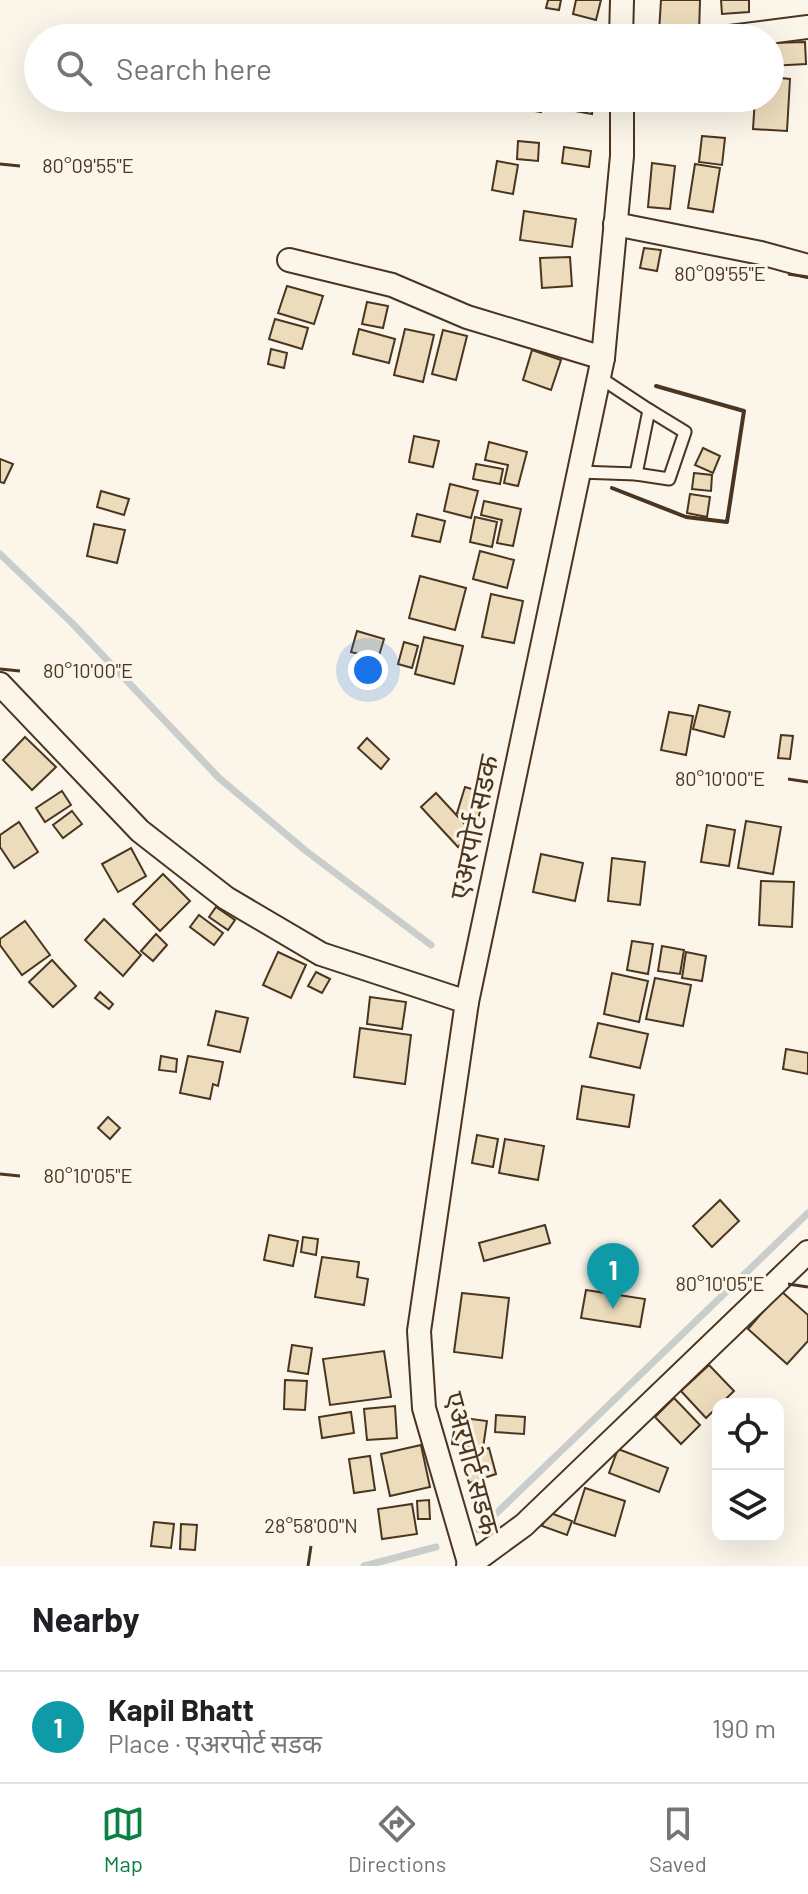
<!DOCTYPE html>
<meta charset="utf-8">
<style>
:root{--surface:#fff;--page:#f2f2f2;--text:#202124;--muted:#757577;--line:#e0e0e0;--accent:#0b8043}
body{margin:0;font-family:Barlow,"Noto Sans Devanagari",sans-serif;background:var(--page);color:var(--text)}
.controls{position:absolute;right:24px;bottom:24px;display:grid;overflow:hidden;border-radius:16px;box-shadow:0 8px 32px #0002}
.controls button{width:72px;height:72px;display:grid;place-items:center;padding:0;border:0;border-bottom:2px solid var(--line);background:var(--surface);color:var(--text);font:40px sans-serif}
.you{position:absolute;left:368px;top:670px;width:28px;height:28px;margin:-20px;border:6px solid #fff;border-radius:50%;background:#1a73e8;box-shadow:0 0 0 12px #1a73e833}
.badge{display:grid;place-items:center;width:52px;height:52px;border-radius:50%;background:var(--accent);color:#fff;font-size:26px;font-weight:700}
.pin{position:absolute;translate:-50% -66px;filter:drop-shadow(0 2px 4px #0008)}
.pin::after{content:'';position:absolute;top:42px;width:28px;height:24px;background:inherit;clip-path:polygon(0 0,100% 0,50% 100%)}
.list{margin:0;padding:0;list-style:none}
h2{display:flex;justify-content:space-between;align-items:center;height:104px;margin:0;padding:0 32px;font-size:34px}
h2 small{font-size:26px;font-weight:400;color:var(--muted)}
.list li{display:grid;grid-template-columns:52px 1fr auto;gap:24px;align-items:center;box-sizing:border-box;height:112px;padding:0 32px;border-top:2px solid var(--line)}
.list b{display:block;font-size:30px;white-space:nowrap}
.list p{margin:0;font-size:26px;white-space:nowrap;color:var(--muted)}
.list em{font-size:26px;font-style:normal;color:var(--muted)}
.icon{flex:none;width:44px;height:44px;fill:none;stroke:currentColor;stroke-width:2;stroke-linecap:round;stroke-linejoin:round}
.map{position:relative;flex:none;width:808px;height:1566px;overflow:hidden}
.search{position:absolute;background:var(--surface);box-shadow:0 8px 32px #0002;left:24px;right:24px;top:24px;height:88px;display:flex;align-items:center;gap:20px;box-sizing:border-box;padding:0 28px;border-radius:44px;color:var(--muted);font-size:30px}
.sheet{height:216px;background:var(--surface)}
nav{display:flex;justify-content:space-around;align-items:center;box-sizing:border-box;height:112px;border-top:2px solid var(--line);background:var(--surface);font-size:22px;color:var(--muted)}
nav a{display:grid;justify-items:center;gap:4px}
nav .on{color:var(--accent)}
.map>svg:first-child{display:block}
</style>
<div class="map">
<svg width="808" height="1566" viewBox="0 0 808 1566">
<rect width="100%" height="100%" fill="#fbf6e9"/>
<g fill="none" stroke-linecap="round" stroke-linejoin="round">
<g stroke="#c9cecd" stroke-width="7">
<path d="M0,554L73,624L219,778L306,851L431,945"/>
<path d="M479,1530L808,1213"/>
<path d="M364,1566L436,1547"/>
</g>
</g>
<g fill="#ecdcbc" stroke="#4a3520" stroke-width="2">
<path d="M548,0H561L559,10L546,8Z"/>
<path d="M576,0H601L596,20L573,14Z"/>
<path d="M661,0H700L699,34L659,32Z"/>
<path d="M721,0H749V12L722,14Z"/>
<path d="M805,42L806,64L770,66V43Z"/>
<path d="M770,77L790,79L787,131L753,129L755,98H770Z"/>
<path d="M519,98H543L541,112L517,108Z"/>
<path d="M548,98H594L592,114L547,106Z"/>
<path d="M702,136L725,138L722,165L699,162Z"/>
<path d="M518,141L539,143L538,161L517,159Z"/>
<path d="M564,147L591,151L589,167L562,163Z"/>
<path d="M497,161L518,165L513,194L492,190Z"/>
<path d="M652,163L675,166L670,209L648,207Z"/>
<path d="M695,164L720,168L713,212L688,208Z"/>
<path d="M524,211L576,219L572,247L520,240Z"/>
<path d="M644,248L661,250L657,271L640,268Z"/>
<path d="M570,257L572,286L542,288L540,258Z"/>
<path d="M287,286L323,296L314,324L278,313Z"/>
<path d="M367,302L388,306L383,328L362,324Z"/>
<path d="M275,319L308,328L302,349L269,339Z"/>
<path d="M359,329L395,339L389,363L353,354Z"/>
<path d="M405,329L434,335L423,382L394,375Z"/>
<path d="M443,330L467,336L456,380L432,374Z"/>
<path d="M271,349L287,353L284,368L268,364Z"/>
<path d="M532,350L561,360L551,390L523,380Z"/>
<path d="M414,436L439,441L433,467L409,462Z"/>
<path d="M489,442L527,452L518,486L504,483L508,465L485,460Z"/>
<path d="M703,448L720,456L713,473L695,465Z"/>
<path d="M0,459L13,464L4,483L0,482Z"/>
<path d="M476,464L503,469L500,484L473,479Z"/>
<path d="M694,473L712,475L711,491L692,489Z"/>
<path d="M450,484L478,491L471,518L444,511Z"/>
<path d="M101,491L129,499L124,515L97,507Z"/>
<path d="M690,494L710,497L707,517L687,513Z"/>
<path d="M484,501L521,509L513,546L497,543L502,520L481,515Z"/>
<path d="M417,514L445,521L440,542L412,536Z"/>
<path d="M475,517L497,522L492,547L470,542Z"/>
<path d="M94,524L125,530L117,563L87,556Z"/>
<path d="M480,551L514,560L507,588L473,579Z"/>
<path d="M420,576L466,588L455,630L409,618Z"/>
<path d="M491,594L523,601L514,643L482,637Z"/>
<path d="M357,631L384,639L378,659L351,652Z"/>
<path d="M424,637L463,646L454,684L415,674Z"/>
<path d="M404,642L418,646L412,668L398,664Z"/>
<path d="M699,705L730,712L724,737L693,729Z"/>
<path d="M669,712L693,716L686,755L661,750Z"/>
<path d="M781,735L793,736L790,759L778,758Z"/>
<path d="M25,737L56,767L32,790L3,760Z"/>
<path d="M367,738L389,759L381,769L358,748Z"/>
<path d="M465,787L485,793L478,819L457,813Z"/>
<path d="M62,791L71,805L45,822L36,808Z"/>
<path d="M436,793L473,833L458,847L421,807Z"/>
<path d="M72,811L82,824L63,838L53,825Z"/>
<path d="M746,821L781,827L773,874L738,868Z"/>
<path d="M19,822L38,852L14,868L0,847V835Z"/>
<path d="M707,825L735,830L729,866L701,862Z"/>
<path d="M131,848L146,876L118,892L102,864Z"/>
<path d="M541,854L583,863L575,901L533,892Z"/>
<path d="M612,858L645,862L640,905L608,901Z"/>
<path d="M163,874L190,901L160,931L133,904Z"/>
<path d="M761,881L794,882L792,927L759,925Z"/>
<path d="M216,907L235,920L228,930L209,917Z"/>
<path d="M199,915L223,933L214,945L190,927Z"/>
<path d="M104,919L141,955L123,976L85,940Z"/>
<path d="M25,921L50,955L22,975L0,945V939Z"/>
<path d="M156,934L167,945L153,961L141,951Z"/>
<path d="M632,941L653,944L648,974L627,970Z"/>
<path d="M662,946L684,950L680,974L658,971Z"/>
<path d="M278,952L306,965L291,998L263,985Z"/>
<path d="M686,952L706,956L702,981L682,978Z"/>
<path d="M52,960L76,986L53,1007L29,982Z"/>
<path d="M316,972L330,979L322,993L308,986Z"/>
<path d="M612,973L648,981L639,1022L604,1014Z"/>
<path d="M655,978L691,985L683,1026L646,1019Z"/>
<path d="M100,992L113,1004L109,1009L95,998Z"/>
<path d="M370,997L406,1002L402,1029L367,1024Z"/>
<path d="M216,1011L248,1018L240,1052L208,1045Z"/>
<path d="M598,1023L648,1034L640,1068L590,1057Z"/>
<path d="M360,1028L411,1035L405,1084L354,1077Z"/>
<path d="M786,1049L808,1053V1074L783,1069Z"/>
<path d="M161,1056L177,1059L176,1072L159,1070Z"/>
<path d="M188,1056L223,1062L218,1086L213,1084L210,1099L180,1093Z"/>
<path d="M582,1086L634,1095L629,1127L577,1119Z"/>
<path d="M108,1117L120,1128L110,1139L98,1128Z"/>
<path d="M477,1135L498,1139L493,1167L472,1163Z"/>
<path d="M505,1139L544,1146L538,1180L499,1173Z"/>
<path d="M720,1200L739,1221L712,1247L693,1226Z"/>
<path d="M545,1225L550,1243L484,1261L479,1243Z"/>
<path d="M269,1235L298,1241L293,1266L264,1260Z"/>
<path d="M303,1237L318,1239L316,1255L301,1252Z"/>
<path d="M322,1257L359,1262L357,1277L368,1279L364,1305L315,1297Z"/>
<path d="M586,1290L645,1299L640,1327L581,1318Z"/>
<path d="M781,1291L808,1315V1341L787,1364L748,1329Z"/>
<path d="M462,1293L509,1298L502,1358L454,1352Z"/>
<path d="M292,1345L312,1348L308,1374L288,1371Z"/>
<path d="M384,1351L391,1397L330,1405L323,1359Z"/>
<path d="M709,1365L734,1391L706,1418L681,1391Z"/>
<path d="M285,1380L307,1381L305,1410L284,1409Z"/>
<path d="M674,1398L700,1425L681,1444L655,1417Z"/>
<path d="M395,1406L397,1438L367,1440L364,1409Z"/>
<path d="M351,1412L354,1433L322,1438L319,1417Z"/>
<path d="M496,1415L525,1417L524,1434L495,1432Z"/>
<path d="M456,1417L487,1421L483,1448L452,1444Z"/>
<path d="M421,1445L430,1487L390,1496L381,1454Z"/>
<path d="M489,1448L496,1474L469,1483L461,1456Z"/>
<path d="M618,1449L668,1468L659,1492L609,1473Z"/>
<path d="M370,1456L375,1490L354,1493L349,1459Z"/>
<path d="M585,1488L625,1501L615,1536L574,1523Z"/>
<path d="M429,1500L430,1519H418L417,1501Z"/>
<path d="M412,1504L417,1534L382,1539L378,1509Z"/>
<path d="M548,1512L572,1521L567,1535L542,1526Z"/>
<path d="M154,1522L174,1524L171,1548L151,1546Z"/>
<path d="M181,1524L197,1525L195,1550L180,1549Z"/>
</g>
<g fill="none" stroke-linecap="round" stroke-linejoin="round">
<defs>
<g id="lane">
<path d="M579,472L636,474L649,410L599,377"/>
<path d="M636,474L669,479L685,432L649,410"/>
</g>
<g id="street">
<path d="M621,38L622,0"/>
<path d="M722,38L808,27"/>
<path d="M615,224L761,253L808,266"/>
<path d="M289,260L392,285L467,317L603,358"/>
<path d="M0,684L140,831L226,898L321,954L467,1002"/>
<path d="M468,1566L524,1525L808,1252"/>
<path d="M470,1566L424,1408L419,1331L467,1002L603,358L622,156V98"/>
</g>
</defs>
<use href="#lane" stroke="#4a3520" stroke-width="15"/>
<use href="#street" stroke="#4a3520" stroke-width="26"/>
<use href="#lane" stroke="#fbf6e9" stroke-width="11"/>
<use href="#street" stroke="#fbf6e9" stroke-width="22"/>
<path stroke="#4a3520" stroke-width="4" d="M612,488L686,517L727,522L744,411L656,386"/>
</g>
<path fill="none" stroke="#4a3520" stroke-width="3" d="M0,164L20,166M788,274L808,277M0,669L20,671M788,779L808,782M0,1174L20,1176M788,1284L808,1287M308,1566L311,1546"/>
<g text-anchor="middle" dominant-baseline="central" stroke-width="6" stroke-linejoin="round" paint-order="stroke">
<g font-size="28" fill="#4a3520" stroke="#fbf6e9">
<text transform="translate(473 827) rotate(-78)">एअरपोर्ट सडक</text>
<text transform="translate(473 1463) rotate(75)">एअरपोर्ट सडक</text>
</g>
</g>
<g font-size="20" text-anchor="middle" fill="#4a3520" stroke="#fbf6e9" stroke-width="6" stroke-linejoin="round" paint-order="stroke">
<text x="88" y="173">80°09'55"E</text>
<text x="720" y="281">80°09'55"E</text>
<text x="88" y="678">80°10'00"E</text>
<text x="720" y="786">80°10'00"E</text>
<text x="88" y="1183">80°10'05"E</text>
<text x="720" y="1291">80°10'05"E</text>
<text x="311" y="1533">28°58'00"N</text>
</g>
</svg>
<div class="controls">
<button><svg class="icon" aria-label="locate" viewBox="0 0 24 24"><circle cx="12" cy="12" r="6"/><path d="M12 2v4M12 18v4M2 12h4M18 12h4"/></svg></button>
<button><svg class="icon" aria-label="layers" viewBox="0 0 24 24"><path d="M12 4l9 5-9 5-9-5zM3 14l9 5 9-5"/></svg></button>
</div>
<div class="you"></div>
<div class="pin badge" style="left:613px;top:1309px;background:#0f9aa8">1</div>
<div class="search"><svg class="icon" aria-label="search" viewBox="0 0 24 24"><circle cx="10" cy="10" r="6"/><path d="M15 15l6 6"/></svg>Search here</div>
</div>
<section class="sheet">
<h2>Nearby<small></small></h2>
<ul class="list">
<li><span class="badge" style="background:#0f9aa8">1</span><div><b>Kapil Bhatt</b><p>Place · एअरपोर्ट सडक</p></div><em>190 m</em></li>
</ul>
</section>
<nav>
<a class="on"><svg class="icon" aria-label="map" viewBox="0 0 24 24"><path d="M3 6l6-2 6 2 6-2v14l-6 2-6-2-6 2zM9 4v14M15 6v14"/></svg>Map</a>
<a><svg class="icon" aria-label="directions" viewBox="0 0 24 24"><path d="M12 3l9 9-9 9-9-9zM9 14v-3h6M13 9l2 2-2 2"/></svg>Directions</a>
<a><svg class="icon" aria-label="saved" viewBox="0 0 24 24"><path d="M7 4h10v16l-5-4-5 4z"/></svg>Saved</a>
</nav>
